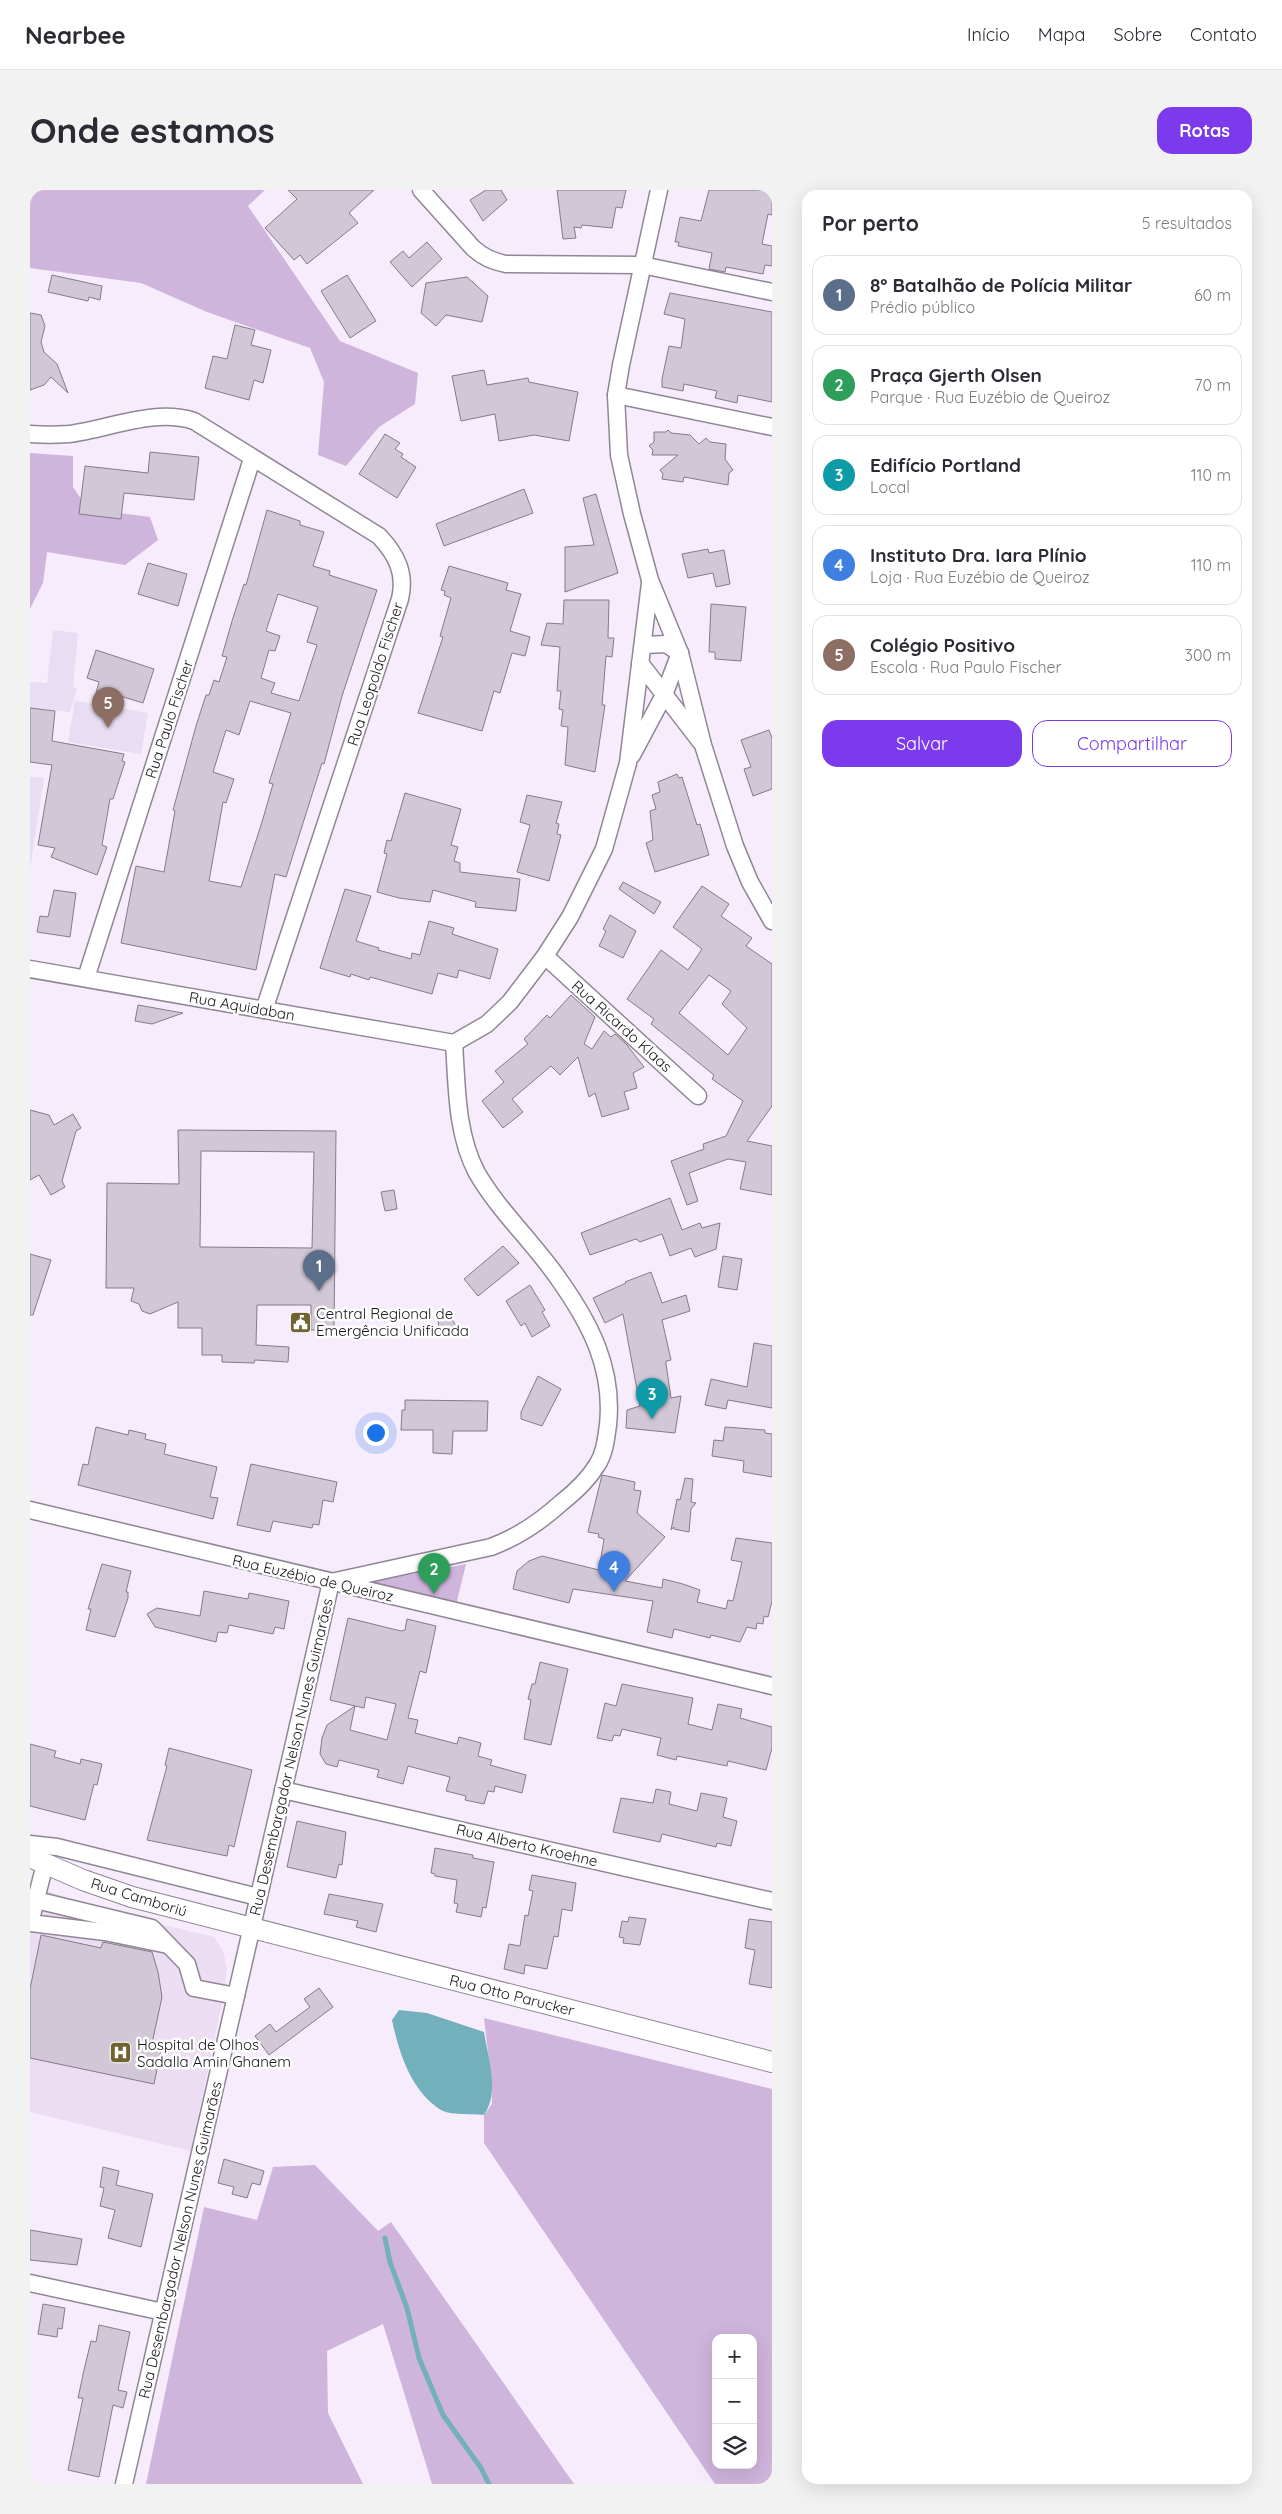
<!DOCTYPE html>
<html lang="pt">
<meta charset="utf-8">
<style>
:root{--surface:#fff;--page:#f2f2f3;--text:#2b2b33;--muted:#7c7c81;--line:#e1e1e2;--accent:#7c3aed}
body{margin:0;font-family:Quicksand,sans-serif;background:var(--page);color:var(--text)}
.controls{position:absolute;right:15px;bottom:15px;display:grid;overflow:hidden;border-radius:10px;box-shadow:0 5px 20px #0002}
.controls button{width:45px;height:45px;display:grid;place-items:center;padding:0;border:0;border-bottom:1px solid var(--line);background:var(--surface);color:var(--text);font:25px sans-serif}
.you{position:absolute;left:345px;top:1242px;width:18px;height:18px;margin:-12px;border:4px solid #fff;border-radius:50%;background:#1a73e8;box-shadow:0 0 0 8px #1a73e833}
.badge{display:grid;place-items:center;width:32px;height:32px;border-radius:50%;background:var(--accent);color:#fff;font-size:16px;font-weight:700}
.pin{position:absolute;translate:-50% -41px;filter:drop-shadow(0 1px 2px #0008)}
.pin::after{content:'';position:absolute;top:26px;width:18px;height:15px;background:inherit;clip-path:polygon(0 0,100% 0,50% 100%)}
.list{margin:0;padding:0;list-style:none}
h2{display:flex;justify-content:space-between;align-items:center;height:65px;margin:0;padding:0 20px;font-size:21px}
h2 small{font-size:16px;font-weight:400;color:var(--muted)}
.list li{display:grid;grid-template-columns:32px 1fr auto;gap:15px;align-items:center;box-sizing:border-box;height:80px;margin:0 10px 10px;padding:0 10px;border:1px solid var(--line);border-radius:15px}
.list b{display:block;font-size:19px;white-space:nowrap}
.list p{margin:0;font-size:16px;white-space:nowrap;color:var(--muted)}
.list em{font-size:16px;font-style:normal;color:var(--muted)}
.actions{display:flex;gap:10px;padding:15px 20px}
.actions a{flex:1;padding:11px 0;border:1px solid var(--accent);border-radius:15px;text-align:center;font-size:18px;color:var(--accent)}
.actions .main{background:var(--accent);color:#fff}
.icon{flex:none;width:28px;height:28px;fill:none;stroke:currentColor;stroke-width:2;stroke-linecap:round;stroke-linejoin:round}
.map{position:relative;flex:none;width:742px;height:2294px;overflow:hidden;border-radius:15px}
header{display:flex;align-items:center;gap:30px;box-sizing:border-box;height:70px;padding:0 25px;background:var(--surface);border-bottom:1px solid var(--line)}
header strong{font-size:24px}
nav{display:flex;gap:28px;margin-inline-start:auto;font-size:18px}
.intro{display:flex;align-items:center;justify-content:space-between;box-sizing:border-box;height:120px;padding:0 30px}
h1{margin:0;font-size:35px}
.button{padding:12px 22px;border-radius:15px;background:var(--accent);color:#fff;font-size:18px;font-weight:700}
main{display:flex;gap:30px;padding:0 30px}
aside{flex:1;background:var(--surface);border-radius:15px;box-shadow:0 5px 20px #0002}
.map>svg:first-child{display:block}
</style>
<header>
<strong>Nearbee</strong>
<nav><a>Início</a><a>Mapa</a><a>Sobre</a><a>Contato</a></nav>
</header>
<div class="intro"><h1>Onde estamos</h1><a class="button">Rotas</a></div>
<main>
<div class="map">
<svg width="742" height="2294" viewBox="0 0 742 2294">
<rect width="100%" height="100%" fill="#f7ecfc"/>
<path fill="#ecddf3" d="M0,1696L96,1726L184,1747L193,1761L197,1778L194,1804L161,1961L0,1922Z"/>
<g fill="#e7def3">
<path d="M23,440L48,443L43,497L47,498L40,522L0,518V492L17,493Z"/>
<path d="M45,511L118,523L111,564L38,552Z"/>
<path d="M0,587L14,588L0,679Z"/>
</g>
<g fill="#cfb4dc" fill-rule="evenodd">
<path d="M0,0H235L218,16L310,151L388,183L385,214L349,237L316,276L288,265L294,192L280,158L177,122L111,93L0,78Z"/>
<path d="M0,263L43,266V297L58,319L120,327L128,350L95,375L17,362L13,393L0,419Z"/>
<path d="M436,1374L426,1415L333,1393Z"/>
<path d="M454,1828L742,1899V2294H685L454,1953V1925L462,1914L461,1887ZM686,2148H723V2275H686Z"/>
<path d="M285,1975L348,2041L361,2032L544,2294H402L353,2134L297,2161L298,2223L333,2294H116L174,2017L227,2030L243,1977Z"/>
</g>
<path fill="#72b0bb" d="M369,1820L397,1823L454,1842C458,1868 470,1902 454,1925C444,1924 418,1925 411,1920C381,1901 369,1863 362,1830Z"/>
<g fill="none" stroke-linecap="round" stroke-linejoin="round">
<path stroke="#72b0bb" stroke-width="5" d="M355,2048L360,2072L377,2118L389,2168L413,2225L451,2278L459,2294"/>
</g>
<g fill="#d1c7d6" stroke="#847b89" fill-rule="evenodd">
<path d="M258,0H344L319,23L328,33L277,74L270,65L264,70L235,38L267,9Z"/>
<path d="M456,0H471L477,10L453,31L440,10Z"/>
<path d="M527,0H596L592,18L586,17L582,38L552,35L551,38L544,37L546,48L533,49Z"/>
<path d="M679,0H742V25L738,24L732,54L742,56V76L735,75L733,84L696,77L695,82L679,79L682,63L648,56L649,52H645L650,27L671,31Z"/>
<path d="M397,52L412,69L382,97L360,72L373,61L379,68Z"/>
<path d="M22,85L72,96L70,110L59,107L58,111L18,102Z"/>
<path d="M317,85L346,131L320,148L291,101Z"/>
<path d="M437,87L458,106L452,132L416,125L406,136L391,123L396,93Z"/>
<path d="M640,103L742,122V212L708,205L707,213L685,208L687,201L654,194L653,201L632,197V189L639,156L651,158L655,129L634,124Z"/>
<path d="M0,123L11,125L15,136L11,152L14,162L27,174L38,203L21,187L14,195L0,200Z"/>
<path d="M205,135L225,140L221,155L241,160L233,193L224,190L219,210L175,198L183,166L197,169Z"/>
<path d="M454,180L457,195L498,188L499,192L548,202L539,251L504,245L469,251L465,224L431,231L422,186Z"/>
<path d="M638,240L641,243L660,245L669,254L676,248L680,252L696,254L695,269L703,280L699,283L698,295L654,287L653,292L632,289L633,284L630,280L648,265H622L623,260L619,256L624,252V242H636Z"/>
<path d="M355,244L370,253L365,259L373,264L371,267L386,277L367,308L329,284Z"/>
<path d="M120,262L169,267L164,310L94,303L91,329L49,324L55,276L118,283Z"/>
<path d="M494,299L503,323L414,356L406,334Z"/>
<path d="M566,304L588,383L535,402V357L564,355L553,308Z"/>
<path d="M237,320L270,331V335L294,342L283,376L300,381L299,385L347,400L312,506L294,574L292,573L256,687L245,684L226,780L91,753L106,676L134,682L145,621L143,620L166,536L176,505H179L184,490L189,492L197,467L192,466L202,431L214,394L216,395ZM248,404L288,417L277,452L287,455L269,511L241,503L245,493L231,488L239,460L245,461L250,446L236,441ZM220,511L261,523L239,593L243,594L232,632L211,697L179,691L193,612L196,613L204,589L183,582L196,540L209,545Z"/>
<path d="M678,359L679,363L694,360L700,394L686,397L683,383L658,388L652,364Z"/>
<path d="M118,373L157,384L148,416L108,404Z"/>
<path d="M419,376L478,393L476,400L491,404L480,441L500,447L495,466L482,463L470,503L464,501L452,541L388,523L413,447L410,446L421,408L414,405L415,401L411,400Z"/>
<path d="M534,410H579L578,448H584L582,467L576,466L572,515H575L565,582L535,575L538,537L531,536L533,520L529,519L531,501H527L530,457L511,455L517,433L533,434Z"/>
<path d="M681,414L716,417L711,471L685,469V462H679Z"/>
<path d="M66,460L124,479L113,513L87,505L86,509L66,503L69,492L57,488Z"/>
<path d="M0,518L25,521L22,551L94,564L92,571L95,572L83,609H80L72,655L77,657L67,685L21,667L25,658L8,655L22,575L0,572Z"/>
<path d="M739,540L742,548V599L723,606L714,579L721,577L711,550Z"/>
<path d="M647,584L649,588L652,587L667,635L670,634L679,665L625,682L616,653L623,650L620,621L626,619L622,605L630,602L628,592Z"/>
<path d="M375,603L431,619L421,655L428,657L424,671L430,673V682L490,689L486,721L445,717L446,712L403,700L400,712L369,708L347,702L357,664L354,663L357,650L361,651Z"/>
<path d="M497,605L532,612L526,633L529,634L527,644L531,645L519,691L487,682L500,635L490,632Z"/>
<path d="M593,692L631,712L624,724L589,699Z"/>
<path d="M672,696L699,714L691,726L722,748L716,756L742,774V916L717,951L742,956V1005L710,999L716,972L698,969L659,983L668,1011L657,1015L641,971L674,959L673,954L696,946L713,911L682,889L684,885L621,834L624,829L597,809L631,760L658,780L672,759L643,737ZM679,785L701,801L692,814L717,838L698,865L649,823Z"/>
<path d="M315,699L341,706L326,751L349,758L348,760L381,769L382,763L390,765L399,731L424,738L422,744L468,759L460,789L429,780L427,788L408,783L402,804L340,787L339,790L321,784L320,787L290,778Z"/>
<path d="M24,700L46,703L40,747L7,742L10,726L18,727Z"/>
<path d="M580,725L606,741L593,768L569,756L576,741L573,739Z"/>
<path d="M541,805L565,827L554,854L562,859L574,841L581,847L585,844L597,855L614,877L603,883L607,898L594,902L599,919L572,927L565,903L559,907L548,867L530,885L521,876L482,909L493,922L473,938L452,911L474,892L465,881L498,854L494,849L517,825L520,828Z"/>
<path d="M108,815L153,823L122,834L105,831Z"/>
<path d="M0,920L19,925L24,935L43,924L51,938L46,941L32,991L35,997L21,1005L9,985L0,990Z"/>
<path d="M148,940L306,941L304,1140H281V1115H227L226,1155L259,1157L258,1172L225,1170L224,1173L192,1172V1165H172V1138H148V1112L120,1124L112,1121L109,1114L101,1111L104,1098H76L77,993L149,994ZM171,961L284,962L282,1058L170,1057Z"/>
<path d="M364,1000L367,1019L355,1021L351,1002Z"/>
<path d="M640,1008L652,1040L670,1033L672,1038L690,1033L686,1059L665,1067L661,1058L640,1066L632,1044L610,1052L606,1049L560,1065L551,1043Z"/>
<path d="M473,1056L489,1073L448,1106L434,1089Z"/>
<path d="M0,1064L21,1070L3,1125H0Z"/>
<path d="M693,1066L712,1069L707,1100L688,1097Z"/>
<path d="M621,1082L632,1113L656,1105L660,1121L632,1130L641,1170L636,1171V1174L641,1208L651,1206L645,1243L596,1238L597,1220L610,1216L593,1124L575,1133L563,1108L596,1093L595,1092Z"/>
<path d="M500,1095L515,1120L512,1122L520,1136L502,1147L495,1133L491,1136L476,1111Z"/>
<path d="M408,1127H420L431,1142H409Z"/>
<path d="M724,1153L742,1156V1218L698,1210L696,1219L675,1215L681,1189L717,1197Z"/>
<path d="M508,1186L531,1199L512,1236L491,1229V1222Z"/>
<path d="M375,1210L458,1211L457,1241H423L422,1264L403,1263V1240H371L372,1220H375Z"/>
<path d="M66,1237L98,1245L99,1240L116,1244L115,1249L136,1254L134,1264L187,1277L180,1307L188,1308L183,1329L48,1295L53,1274L58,1275Z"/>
<path d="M695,1237L735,1240V1243L742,1244V1287L713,1282L714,1271L682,1266L684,1250L693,1251Z"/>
<path d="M221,1274L307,1292L303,1312L293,1310L289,1335L283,1334L282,1338L243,1331L240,1342L207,1335Z"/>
<path d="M572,1285L605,1292L604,1300L611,1301L607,1323L635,1347L595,1391L632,1398L633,1389L653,1394L670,1400L667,1412L696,1419L698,1410L703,1411L712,1372L701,1370L706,1348L742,1353V1411L738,1427L734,1426L733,1434L727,1433L726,1439L717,1437L710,1452L681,1445L680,1448L644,1439L642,1448L617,1442L623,1411L543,1399L539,1413L483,1399L487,1381L499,1371L512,1366L569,1380L574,1349L568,1347L569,1344L558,1342Z"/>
<path d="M655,1288L663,1289L661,1312L666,1313L661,1319L659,1342L644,1339V1337L641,1340L647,1309L650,1310Z"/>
<path d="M72,1374L101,1381L96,1402H98V1408L85,1447L56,1440L61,1419H58Z"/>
<path d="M174,1401L218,1409L219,1403L259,1411L254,1439L245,1437L243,1444L199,1435L197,1443L188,1442L186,1452L125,1437L117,1424L127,1418L170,1426Z"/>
<path d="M318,1428L371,1441L375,1440L377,1429L406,1436L396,1483L390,1481L378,1528L388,1530L385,1543L427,1554L429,1547L451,1553L448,1566L462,1570L460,1575L496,1585L492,1603L465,1596L464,1602L458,1601L454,1614L435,1610L436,1606L416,1601L420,1587L378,1576L373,1594L347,1587L349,1580L309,1570L307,1577L296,1574L290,1564L292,1548L297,1535L325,1516L300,1510ZM336,1507L366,1514L357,1550L320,1540L325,1516L334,1518Z"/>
<path d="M510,1472L538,1479L521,1555L494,1549L501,1510L498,1509L502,1494H505Z"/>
<path d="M592,1494L663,1508L658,1534L682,1540L688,1514L712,1519L710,1528L742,1537V1558L736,1580L698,1571L697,1576L647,1566L646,1570L627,1565L631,1548L592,1539L590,1546L584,1545L582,1551L567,1548L575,1513L586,1516Z"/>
<path d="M0,1554L26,1561L24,1567L50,1574L51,1569L72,1574L67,1595L64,1594L55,1630L0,1616Z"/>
<path d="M139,1558L222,1580L204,1657L199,1655L197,1666L117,1650L137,1576L135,1575Z"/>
<path d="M626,1599L641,1602L639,1614L667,1621L671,1603L697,1608L693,1627L707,1631L701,1656L687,1653L686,1657L632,1644L630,1652L583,1642L591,1608L623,1613Z"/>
<path d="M267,1631L316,1642L312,1675L309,1674L306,1688L257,1677Z"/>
<path d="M405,1658L443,1665V1668L464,1672L456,1718L453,1717L451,1727L426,1722L428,1714L424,1713L427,1690L405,1686V1684L401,1683Z"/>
<path d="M502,1685L546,1693L542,1721L532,1719L528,1747L524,1746L517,1779L495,1775L494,1784L474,1779L479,1754L490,1756L495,1725L498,1726L503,1701L499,1700Z"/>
<path d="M299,1704L353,1714L346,1742L326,1737L328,1731L294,1724Z"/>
<path d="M599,1727L616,1729L610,1755L593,1753L594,1748L589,1747L592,1731L598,1732Z"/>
<path d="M719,1729L742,1732V1798L719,1794L725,1760L715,1758Z"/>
<path d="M11,1745L71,1758L73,1752L122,1762L128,1782L132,1807L121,1858L131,1860L124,1894L0,1868V1799Z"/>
<path d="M289,1798L303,1817L239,1865L225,1846L240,1834L246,1842L280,1817L274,1809Z"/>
<path d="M194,1969L234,1981L230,1995L222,1993L217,2008L202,2004L204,1997L188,1993Z"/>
<path d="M73,1977L89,1981L86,1995L123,2004L111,2057L78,2048L85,2020L70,2016L74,1998L70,1997Z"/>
<path d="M0,2040L52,2049L47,2075L0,2070Z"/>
<path d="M13,2114L35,2118L32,2139L28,2138L27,2147L8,2144Z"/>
<path d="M69,2135L100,2142L88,2200L97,2202L93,2218L83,2215L69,2287L38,2280L53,2208H48L54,2180L61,2151L66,2152Z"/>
</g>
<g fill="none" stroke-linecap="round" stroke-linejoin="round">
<defs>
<g id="minor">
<path d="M391,0L443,58C453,67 462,71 476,74L612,75L742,102"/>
<path d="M629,0L591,175L586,205L589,265L602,324L620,390L650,463L673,555L705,656L720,692L742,731"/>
<path d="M586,205L742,237"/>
<path d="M0,244C13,245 26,245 39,244C79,239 124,218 164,231L349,346C367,365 376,384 370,409L234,820"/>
<path d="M614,455L636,454L650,463"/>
<path d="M610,473L670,551"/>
<path d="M602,565L634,505L650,463"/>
<path d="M515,766L668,906"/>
<path d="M0,779L424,853"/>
<path d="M56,788L222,269"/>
<path d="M424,853L457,834L480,812L515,766L540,727L574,659L598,573L620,393"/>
<path d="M0,1320L742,1496"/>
<path d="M301,1392L461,1357C488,1347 510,1332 531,1313C545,1302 558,1290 567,1275C575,1263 576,1248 578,1235C584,1178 560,1133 528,1088C503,1052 469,1021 447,983C426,944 427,896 424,853"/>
<path d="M253,1600L742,1711"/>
<path d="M0,1654L27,1657L228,1707"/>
<path d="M15,1674L0,1733L75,1742L138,1755"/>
<path d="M6,1710L122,1738L157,1774L164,1798L206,1806"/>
<path d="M0,2093L133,2122"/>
<path d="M94,2294L301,1392"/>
</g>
<path id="major" d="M0,1667L53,1690L102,1707L742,1872"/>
</defs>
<use href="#minor" stroke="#908695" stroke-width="19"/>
<use href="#major" stroke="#908695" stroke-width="22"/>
<use href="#minor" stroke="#fff" stroke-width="16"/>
<use href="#major" stroke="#fff" stroke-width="20"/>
</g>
<defs>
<symbol id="civic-square" viewBox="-11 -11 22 22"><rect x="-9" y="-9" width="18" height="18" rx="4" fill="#706330" stroke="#fefefe"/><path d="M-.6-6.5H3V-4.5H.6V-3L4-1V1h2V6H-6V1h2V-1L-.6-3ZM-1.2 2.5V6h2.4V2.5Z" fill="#fff"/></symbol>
<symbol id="hospital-square" viewBox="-11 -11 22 22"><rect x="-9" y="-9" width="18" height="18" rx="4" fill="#706330" stroke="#fefefe"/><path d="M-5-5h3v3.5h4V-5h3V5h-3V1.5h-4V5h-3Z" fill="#fff"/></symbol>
</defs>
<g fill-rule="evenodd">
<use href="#civic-square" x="258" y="1120" width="25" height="25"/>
<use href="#hospital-square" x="78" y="1850" width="25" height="25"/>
</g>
<g text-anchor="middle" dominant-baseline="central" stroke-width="5" stroke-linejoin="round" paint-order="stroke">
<g font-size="15" fill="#181419" stroke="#fefefe">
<text transform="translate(345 484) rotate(-72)">Rua Leopoldo Fischer</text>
<text transform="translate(139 529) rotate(-72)">Rua Paulo Fischer</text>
<text transform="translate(212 816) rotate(10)">Rua Aquidaban</text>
<text transform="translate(592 836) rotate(42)">Rua Ricardo Klaas</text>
<text transform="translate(283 1388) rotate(13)">Rua Euzébio de Queiroz</text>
<text transform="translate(261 1567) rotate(-77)">Rua Desembargador Nelson Nunes Guimarães</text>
<text transform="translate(497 1655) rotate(13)">Rua Alberto Kroehne</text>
<text transform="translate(109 1707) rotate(17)">Rua Camboriú</text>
<text transform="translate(482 1805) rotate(14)">Rua Otto Parucker</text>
<text transform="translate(150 2050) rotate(-77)">Rua Desembargador Nelson Nunes Guimarães</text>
</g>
<g font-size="15" fill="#181419" stroke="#fefefe" text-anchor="start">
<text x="286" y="1123">Central Regional de<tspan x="286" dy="17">Emergência Unificada</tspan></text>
<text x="107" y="1854">Hospital de Olhos<tspan x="107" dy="17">Sadalla Amin Ghanem</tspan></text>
</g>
</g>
</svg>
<div class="controls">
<button>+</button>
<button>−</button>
<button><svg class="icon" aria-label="layers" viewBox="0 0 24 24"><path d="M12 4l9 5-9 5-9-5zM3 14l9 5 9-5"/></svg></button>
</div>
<div class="you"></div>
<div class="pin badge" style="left:289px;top:1101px;background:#5c6f8a">1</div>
<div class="pin badge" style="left:404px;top:1404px;background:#2e9e5b">2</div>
<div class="pin badge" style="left:622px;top:1229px;background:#0f9aa8">3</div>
<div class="pin badge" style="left:584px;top:1402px;background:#3f7fe0">4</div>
<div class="pin badge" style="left:78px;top:538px;background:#8d6e63">5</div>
</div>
<aside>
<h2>Por perto<small>5 resultados</small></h2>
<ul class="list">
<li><span class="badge" style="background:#5c6f8a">1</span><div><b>8º Batalhão de Polícia Militar</b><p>Prédio público</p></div><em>60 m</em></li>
<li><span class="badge" style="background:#2e9e5b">2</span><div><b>Praça Gjerth Olsen</b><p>Parque · Rua Euzébio de Queiroz</p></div><em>70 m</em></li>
<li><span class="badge" style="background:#0f9aa8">3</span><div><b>Edifício Portland</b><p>Local</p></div><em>110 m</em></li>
<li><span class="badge" style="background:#3f7fe0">4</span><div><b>Instituto Dra. Iara Plínio</b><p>Loja · Rua Euzébio de Queiroz</p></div><em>110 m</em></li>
<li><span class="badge" style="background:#8d6e63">5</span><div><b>Colégio Positivo</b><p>Escola · Rua Paulo Fischer</p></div><em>300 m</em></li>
</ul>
<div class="actions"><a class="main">Salvar</a><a>Compartilhar</a></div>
</aside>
</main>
